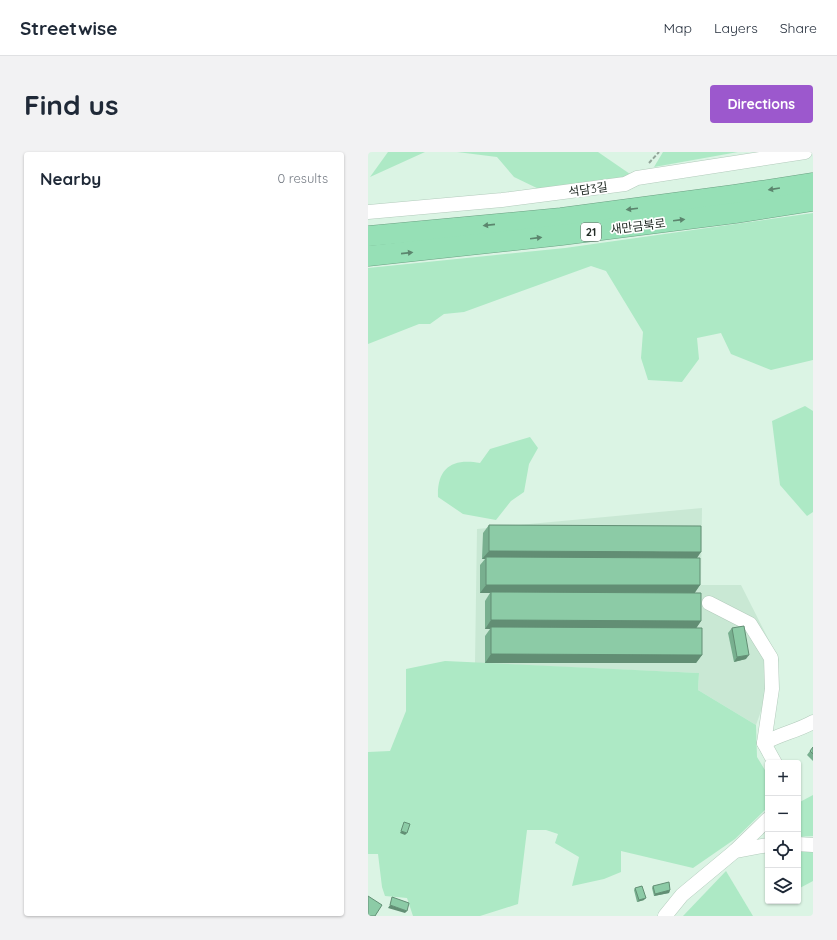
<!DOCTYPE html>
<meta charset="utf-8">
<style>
:root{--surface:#fff;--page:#f2f2f3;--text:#1f2937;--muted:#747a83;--line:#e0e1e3;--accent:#9c58cd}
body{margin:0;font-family:Quicksand,"Noto Sans KR",sans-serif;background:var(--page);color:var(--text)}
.controls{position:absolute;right:12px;bottom:12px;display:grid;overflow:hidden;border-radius:4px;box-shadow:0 1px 3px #0004}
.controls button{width:36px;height:36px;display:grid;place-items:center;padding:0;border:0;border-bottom:1px solid var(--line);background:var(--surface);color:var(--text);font:20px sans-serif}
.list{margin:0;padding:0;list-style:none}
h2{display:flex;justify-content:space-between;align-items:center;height:52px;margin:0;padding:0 16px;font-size:17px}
h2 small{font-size:13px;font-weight:400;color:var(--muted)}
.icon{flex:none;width:22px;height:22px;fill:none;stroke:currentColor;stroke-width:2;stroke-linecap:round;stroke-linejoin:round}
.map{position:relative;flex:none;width:445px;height:764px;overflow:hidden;border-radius:4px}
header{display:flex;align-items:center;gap:24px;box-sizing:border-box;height:56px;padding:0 20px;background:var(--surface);border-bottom:1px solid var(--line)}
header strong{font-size:19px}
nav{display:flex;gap:22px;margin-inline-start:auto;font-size:14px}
.intro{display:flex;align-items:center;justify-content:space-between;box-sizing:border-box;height:96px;padding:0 24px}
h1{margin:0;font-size:28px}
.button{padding:10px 18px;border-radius:4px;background:var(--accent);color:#fff;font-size:14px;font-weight:700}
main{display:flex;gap:24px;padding:0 24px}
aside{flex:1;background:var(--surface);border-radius:4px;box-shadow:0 1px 3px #0004}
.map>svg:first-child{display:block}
</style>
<header>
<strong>Streetwise</strong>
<nav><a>Map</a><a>Layers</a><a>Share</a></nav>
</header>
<div class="intro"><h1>Find us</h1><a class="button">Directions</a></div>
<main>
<aside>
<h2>Nearby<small>0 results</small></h2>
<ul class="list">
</ul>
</aside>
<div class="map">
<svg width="445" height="764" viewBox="0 0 445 764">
<rect width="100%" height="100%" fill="#dbf4e4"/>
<path fill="#c9e8d4" d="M334,356L333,433H373L411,508L388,573L330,538L331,521L107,511L109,377Z"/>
<g fill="#ade9c5">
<path d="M20,0H57L2,25Z"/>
<path d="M89,0H230L262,22L250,28L175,39L146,25L129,5Z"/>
<path d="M295,0H370L286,15Z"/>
<path d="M445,61V208L403,218L363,202L353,181L329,186L331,207L314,230L280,228L273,206L275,180L238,119L223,114L96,160L76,162L62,172H51L0,192V116L197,96Z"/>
<path d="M437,254L445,259V360L439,364L412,333L404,269Z"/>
<path d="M162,285L170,296L161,312L156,340L143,349L128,368L95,362L70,345C69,316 84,306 112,311L122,297Z"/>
<path d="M77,509L331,521L330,538L388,573L389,605L400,623V655L367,687L325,716L253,699V720L236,727L204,734L211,705L187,691L190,682L178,678H159L150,752L112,764H45L39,746L17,744L14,735L10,702H0V600L22,599L38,559V517Z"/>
<path d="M445,643V684L430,685V651Z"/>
<path d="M445,699V729L430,737V700Z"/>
<path d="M358,719L385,764H315Z"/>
</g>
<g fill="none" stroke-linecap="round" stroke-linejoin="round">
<defs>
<g id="minor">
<path d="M0,60L134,48L257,32L269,26L437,0"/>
<path d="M341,451L382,472L403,506L404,537L396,591L407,611"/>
<path d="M396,591C412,582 429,579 445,570"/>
<path d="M430,692L445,693"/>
<path d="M367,699L400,667"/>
<path d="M297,764L314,743L367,699L400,693"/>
</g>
<g id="highway">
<path d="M0,84L193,66L366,43L445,31"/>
<path d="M0,104L194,83L367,61L445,49"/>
</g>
</defs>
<use href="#minor" stroke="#b3cbbc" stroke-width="15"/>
<use href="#highway" stroke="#6da184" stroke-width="21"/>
<path stroke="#91a498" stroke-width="2" stroke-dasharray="4 2" stroke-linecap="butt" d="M281,11L291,0"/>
<use href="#minor" stroke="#fff" stroke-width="14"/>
<use href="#highway" stroke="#96e0b6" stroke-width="20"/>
</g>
<g fill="#78af8f">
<path d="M121,373L329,406L332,433L326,441L333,469L328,476L334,503L328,511H117V484L122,477H117V449L122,441H112V413L117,407H114L115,381Z"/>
<path d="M364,476L378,507L366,510L360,481Z"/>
<path d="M445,595V609L439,603Z"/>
<path d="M285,734L302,738L301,741L286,744L284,736Z"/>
<path d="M267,736L276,748L269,750L266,738Z"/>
</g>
<g fill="#628e74">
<path d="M121,399L333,400L327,409L118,405L117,407H114Z"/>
<path d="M118,433H332L326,442L123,440L122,441H112Z"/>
<path d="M123,468L333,469L327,478L123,475L122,477H117Z"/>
<path d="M123,502L334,503L328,511H117Z"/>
<path d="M381,503L378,507L366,510L369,505Z"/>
<path d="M33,679L39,681L37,683L32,681Z"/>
<path d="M302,738L301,741L286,744L287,742Z"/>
<path d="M278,746L276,748L269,750L271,748Z"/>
<path d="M22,753L39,759L37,761L20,756Z"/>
</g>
<g fill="#8ccba6" stroke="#628e74">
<path d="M121,373L333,374V400L121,399Z"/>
<path d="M118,405L332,406V433H118Z"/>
<path d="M123,440L333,441V469L123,468Z"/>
<path d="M376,474L381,503L369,505L364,476Z"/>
<path d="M123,475L334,476V503L123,502Z"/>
<path d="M445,595V602L442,599Z"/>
<path d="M36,670L42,672L39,681L33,679Z"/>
<path d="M301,730L302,738L287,742L285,734Z"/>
<path d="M274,734L278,746L271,748L267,736Z"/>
<path d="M0,744L14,753L7,764H0Z"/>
<path d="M24,745L41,751L39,759L22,753Z"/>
</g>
<defs><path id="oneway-solid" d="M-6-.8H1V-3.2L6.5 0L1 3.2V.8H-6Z"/></defs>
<g fill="#5c866e">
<use href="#oneway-solid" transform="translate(406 37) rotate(171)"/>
<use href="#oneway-solid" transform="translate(264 57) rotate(173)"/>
<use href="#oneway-solid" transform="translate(311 68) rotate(-7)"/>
<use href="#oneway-solid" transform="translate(121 73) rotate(174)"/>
<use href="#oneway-solid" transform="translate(168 86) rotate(-7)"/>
<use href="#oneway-solid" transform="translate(39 101) rotate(-6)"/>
</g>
<g text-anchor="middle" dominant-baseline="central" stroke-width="3.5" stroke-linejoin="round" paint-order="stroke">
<rect fill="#fff" stroke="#646b67" stroke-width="1" x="213" y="71" width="20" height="18" rx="3"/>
<g font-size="11" font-weight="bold" fill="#222c26">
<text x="223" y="80">21</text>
</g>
<g font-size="12" fill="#222c26" stroke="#fff">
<text transform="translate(220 37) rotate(-8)">석담3길</text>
<text transform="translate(270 74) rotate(-7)">새만금북로</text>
</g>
</g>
</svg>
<div class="controls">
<button>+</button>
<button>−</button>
<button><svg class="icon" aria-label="locate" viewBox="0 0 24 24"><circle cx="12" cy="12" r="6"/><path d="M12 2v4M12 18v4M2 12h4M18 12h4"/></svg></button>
<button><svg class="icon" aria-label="layers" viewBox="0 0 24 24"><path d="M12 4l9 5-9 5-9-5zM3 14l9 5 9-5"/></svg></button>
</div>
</div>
</main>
